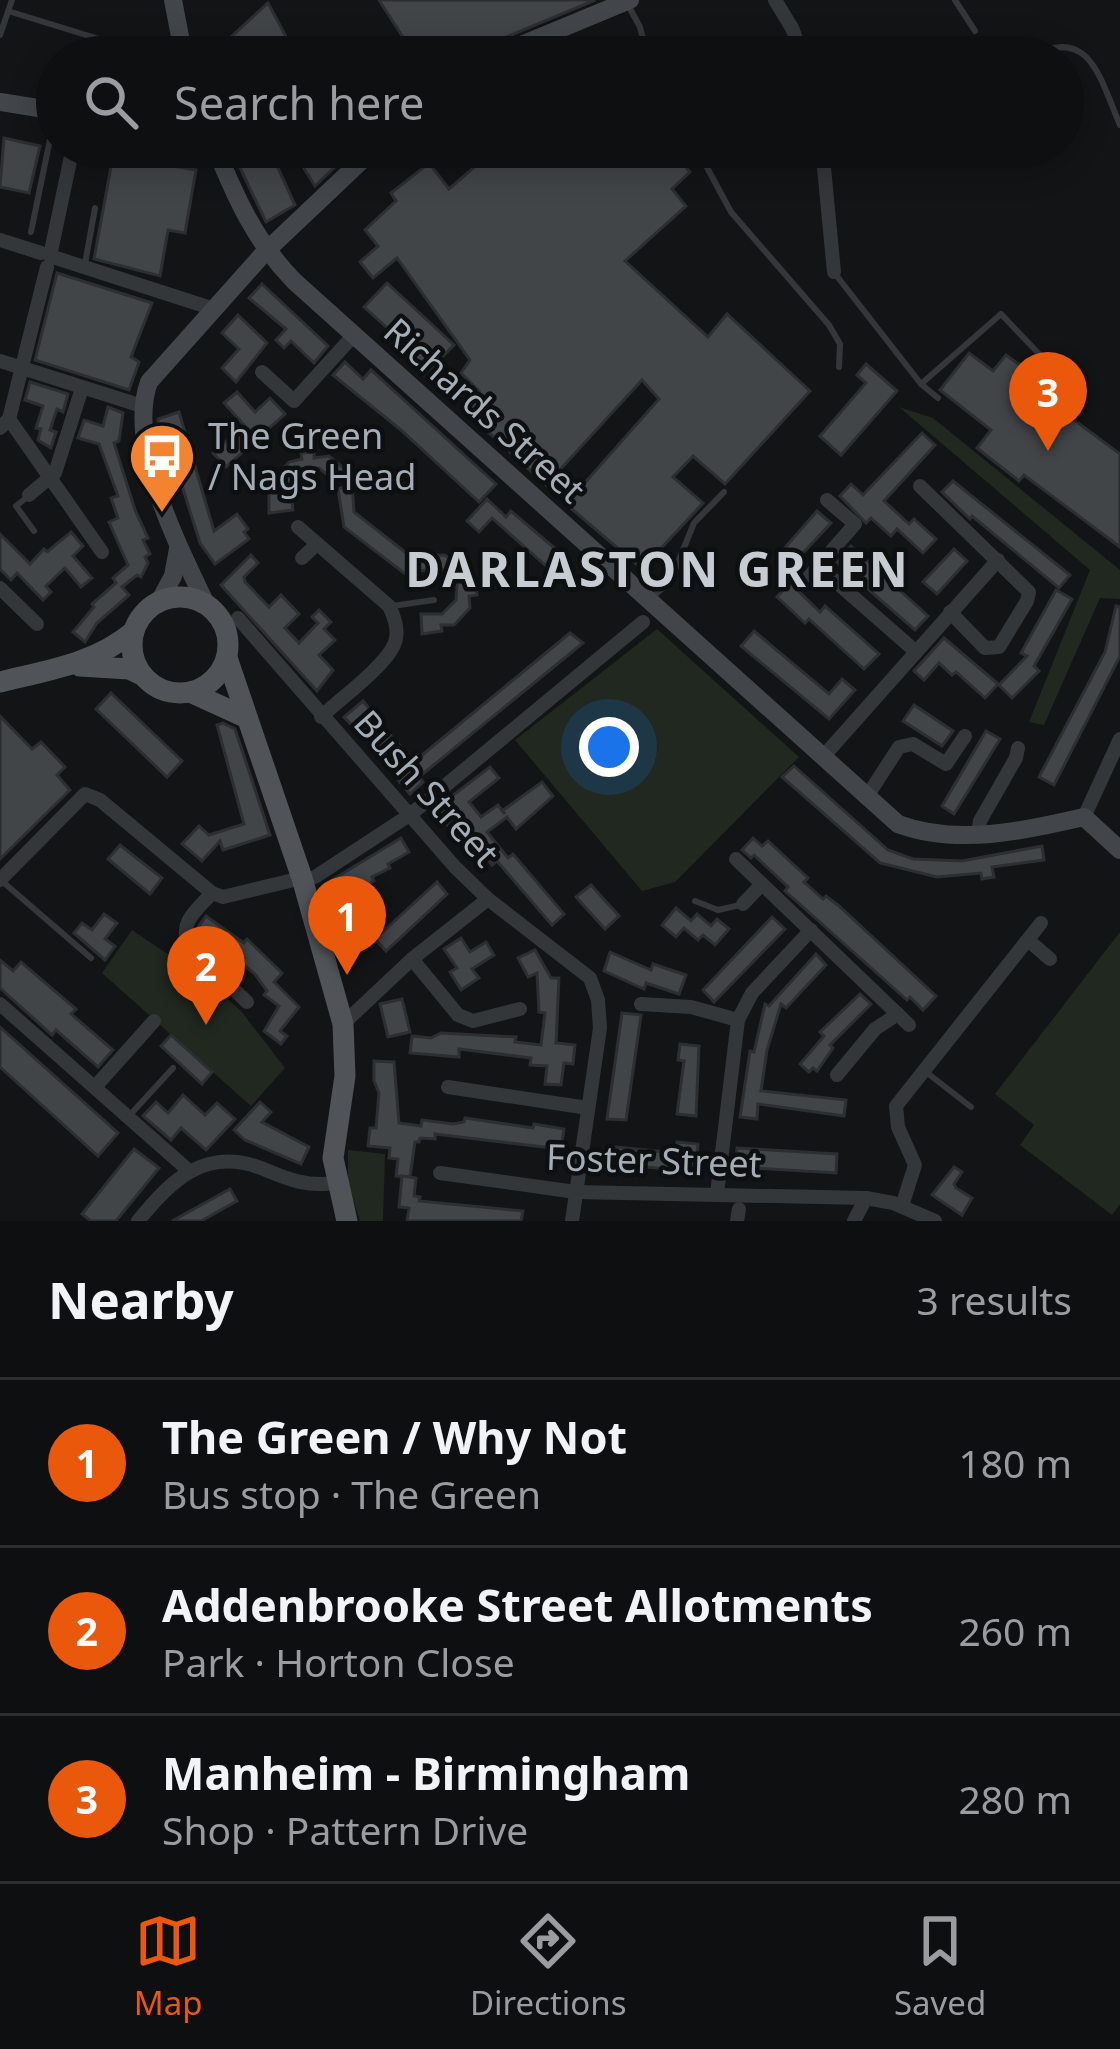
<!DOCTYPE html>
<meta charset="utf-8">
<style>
:root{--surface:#0e0f10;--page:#1c1d1e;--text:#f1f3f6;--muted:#9b9c9f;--line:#2e2f30;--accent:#ea580c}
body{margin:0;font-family:"Noto Sans",sans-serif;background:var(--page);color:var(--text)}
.you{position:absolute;left:609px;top:747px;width:42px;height:42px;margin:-30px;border:9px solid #fff;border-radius:50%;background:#1a73e8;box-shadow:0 0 0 18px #1a73e833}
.badge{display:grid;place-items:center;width:78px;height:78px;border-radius:50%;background:var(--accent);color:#fff;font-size:39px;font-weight:700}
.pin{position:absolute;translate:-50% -99px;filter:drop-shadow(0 3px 6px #0008)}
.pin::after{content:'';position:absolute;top:63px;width:42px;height:36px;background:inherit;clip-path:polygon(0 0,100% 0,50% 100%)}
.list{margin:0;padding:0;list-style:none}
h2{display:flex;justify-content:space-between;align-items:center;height:156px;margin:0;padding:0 48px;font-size:51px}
h2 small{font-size:39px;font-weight:400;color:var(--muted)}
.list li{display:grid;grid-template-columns:78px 1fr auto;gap:36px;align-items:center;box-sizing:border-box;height:168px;padding:0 48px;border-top:3px solid var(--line)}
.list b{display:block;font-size:45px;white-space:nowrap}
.list p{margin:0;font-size:39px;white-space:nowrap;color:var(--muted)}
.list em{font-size:39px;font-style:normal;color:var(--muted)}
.icon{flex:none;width:66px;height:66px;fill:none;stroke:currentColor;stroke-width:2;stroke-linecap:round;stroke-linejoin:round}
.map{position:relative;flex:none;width:1120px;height:1221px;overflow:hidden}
.search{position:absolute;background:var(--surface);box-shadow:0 6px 30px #0003;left:36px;right:36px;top:36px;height:132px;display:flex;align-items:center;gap:30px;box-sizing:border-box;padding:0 42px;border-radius:66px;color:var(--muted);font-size:45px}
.sheet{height:660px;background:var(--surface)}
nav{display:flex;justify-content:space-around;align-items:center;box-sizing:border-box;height:168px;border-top:3px solid var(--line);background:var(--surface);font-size:33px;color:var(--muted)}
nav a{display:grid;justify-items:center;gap:6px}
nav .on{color:var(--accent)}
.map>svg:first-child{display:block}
</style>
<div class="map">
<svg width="1120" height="1221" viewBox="0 0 1120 1221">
<rect width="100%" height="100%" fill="#131415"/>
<g fill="#202820">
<path d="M899,407L933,418L1120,570V599L1100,598L1044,725L1029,722L1090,570Z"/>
<path d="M657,629L799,757L675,882L642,891L515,740Z"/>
<path d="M132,930L175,959L178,955L241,1011L285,1068L251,1106L102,973Z"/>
<path d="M1120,932V1204L1112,1215L1020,1145L1034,1125L995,1094Z"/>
<path d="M348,1150L385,1154L383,1221H360L348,1183Z"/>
</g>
<g fill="#424548" stroke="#2d2e31" stroke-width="3">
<path d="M379,0H595L487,45L476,57H377L406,42Z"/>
<path d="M268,3L297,57H209Z"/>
<path d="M4,138L40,146L29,193L0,187Z"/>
<path d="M230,147H356L315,186L296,156L278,168L295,205L266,222Z"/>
<path d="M462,147H668L690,172L672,189L686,206L625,261L708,337L727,314L810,391L725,484L693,456L673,477L703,503L642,569L566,504L659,399L642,380L546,485L463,409L479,391L461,373L470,360L397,258L373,278L360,262L378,246L365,230L396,201L391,193L429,163L449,189L478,164Z"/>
<path d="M113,156L196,170L185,233L168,230L160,276L94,259Z"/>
<path d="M57,273L152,303L131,357L139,362L129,390L35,360Z"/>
<path d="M387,283L454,345L424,375L410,363L416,354L364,307Z"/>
<path d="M262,284L328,346L314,363L291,341L284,348L276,340L286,329L249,298Z"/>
<path d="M238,315L267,343L236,382L222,368L239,349L222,333Z"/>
<path d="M969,353L993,371L1006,355L1038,378L1031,388L1120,454V547L1024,475L1019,481L977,448L991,430L940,390Z"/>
<path d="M345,362L363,379L371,370L496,484L479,502L401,430L333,375Z"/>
<path d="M866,364L897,391L841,455L820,436L866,383L857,375Z"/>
<path d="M30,382L68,394L63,412L57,409L50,430L56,432L51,448L38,440L41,429L36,428L43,406L25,400Z"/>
<path d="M237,392L255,412L270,398L285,414L226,467L213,453L244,425L224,403Z"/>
<path d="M108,407L123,413L119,441L114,443L135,510L148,538L143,540L150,554L145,557L148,563L141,577L137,575L122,587L129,595L97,623L85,642L73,632L94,607L92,604L116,583L113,578L128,565L109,522L118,518L111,498L118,496L99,444L78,438L84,420L103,426Z"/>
<path d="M179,412L214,531L237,514L248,529L244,532L249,539L215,564L200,543L169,444L164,445L158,425V419Z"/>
<path d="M922,433L935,445L884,501L909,524L914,519L936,539L923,553L897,529L891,536L871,518L866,523L840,496L851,484L863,495Z"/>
<path d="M314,452V458L329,456L346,470L335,481L319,468L300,470L290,482L293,510L269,513V484L289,462L302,459L301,453Z"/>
<path d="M953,481L1070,575L1059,588L972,516L970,519L942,492Z"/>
<path d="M352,484L354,512L410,556L445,555L469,574L471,582H476L477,595L469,596L470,608L454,625H441L442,631L422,634L421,614H442L456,600L457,584L441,568L404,573L344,527L338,489Z"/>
<path d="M487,499L506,517L511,511L558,551L545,565L492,518L479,532L467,521Z"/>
<path d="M817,511L831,523L788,569L776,558Z"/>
<path d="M71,532L83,546L73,556L92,578L81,587L65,568L46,586L51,592L43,600L17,573L11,580L0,569V534L30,564L44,549L47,552Z"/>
<path d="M851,546L928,616L915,630L837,562Z"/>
<path d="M954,549L967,561L937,594L923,582Z"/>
<path d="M251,555L258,563L244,577L245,582L269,607L281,595L299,614L285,628L299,643L318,623L312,617L319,610L331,622L324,629L335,640L319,655L333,670L317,691L221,585Z"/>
<path d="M790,583L820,612L825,606L879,654L864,669L809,619L805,623L777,597Z"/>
<path d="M1056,590L1072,599L1034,666L1039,671L1012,698L999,685L1027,656L1021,653Z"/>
<path d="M1116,606L1120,607V656L1054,785L1039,777L1105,652Z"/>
<path d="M754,631L829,694L842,679L855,690L829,719L741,646Z"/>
<path d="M570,633L583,643L419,777L423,782L410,794L398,780L402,776L344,717L363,701L371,711L369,713L415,761Z"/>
<path d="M944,638L998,684L985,698L956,672L952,675L939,663L924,680L914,671Z"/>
<path d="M111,693L182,761L167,777L96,709Z"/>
<path d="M914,705L953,731L942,746L903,721Z"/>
<path d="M0,716L32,749L41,742L65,767L57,775L70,790L0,859Z"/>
<path d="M223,723L235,729L270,835L223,850L220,841L202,861L182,844L199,826L209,835L244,824L217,725Z"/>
<path d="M986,731L1000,739L954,814L942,806Z"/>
<path d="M794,766L888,850L913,859L962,861L1042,846L1044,860L992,867L994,877L982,879L981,873L937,877L880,863L782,777Z"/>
<path d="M490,767L499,778L469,802L481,817L498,805L505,814L502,811L542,782L553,796L516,829L507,817L487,832L508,858L513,854L564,914L552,925L497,861L492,865L457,817L447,825L435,809Z"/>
<path d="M401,838L409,852L388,864L390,868L372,877L374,881L347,897L343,890L329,898L322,886Z"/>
<path d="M753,838L762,846L768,841L808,878L804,882L823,899L826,896L839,906L936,996L923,1010L910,997L907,1000L794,899L785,891L788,887L754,855L751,858L742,850Z"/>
<path d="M120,845L162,878L150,894L108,859Z"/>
<path d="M437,882L447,894L386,951L375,939Z"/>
<path d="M591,885L619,916L605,929L576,897Z"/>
<path d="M676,908L691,921L697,914L711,926L717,919L729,929L715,945L703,935L698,940L684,928L676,937L662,925Z"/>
<path d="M104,914L117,923L105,939L115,946L105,960L74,933L82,923L92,930Z"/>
<path d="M206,916L244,943L247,939L282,973L274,982L299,1007L280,1031L287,1036L281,1044L264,1031L279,1006L264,995L267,991L255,974L240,962L244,958L222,940L219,944L209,936L205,942L198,937V927Z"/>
<path d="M772,917L785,929L714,1002L703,990Z"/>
<path d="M461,938L470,952L486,942L494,955L472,969L479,978L461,990L450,972L457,968L444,949Z"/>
<path d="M535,950L551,978H559L556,1043L575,1045L573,1064L564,1063L561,1085L545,1084L547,1066L530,1065L531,1058L459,1049V1057L410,1053L412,1036L431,1038L441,1033L516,1037L515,1042L541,1045L545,1013L539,1012L537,973L528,977L518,958Z"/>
<path d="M610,952L651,970L653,964L686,975L679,994L646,983L644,989L604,971Z"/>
<path d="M816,954L826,965L786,1008L781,1004L767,1050L761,1091L846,1100L844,1116L758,1104L757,1119L740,1117L750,1051L754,1052L765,1004L769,1006Z"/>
<path d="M0,960L13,971L21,962L76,1009L71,1014L113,1050L98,1067L56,1030L52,1035L0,988Z"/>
<path d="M860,994L871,1004L830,1045L833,1048L817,1071L813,1068L809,1072L800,1064L824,1036L820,1032Z"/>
<path d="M402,999L410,1032L388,1037L380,1004Z"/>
<path d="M622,1013L641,1015L626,1120L607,1119Z"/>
<path d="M0,1027L118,1133L98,1156L0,1067Z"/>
<path d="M171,1035L212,1072L202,1084L161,1046Z"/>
<path d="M680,1044L699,1046L696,1116L677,1114L684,1061L678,1060Z"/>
<path d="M374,1061L394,1062L399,1123L421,1126L422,1120L453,1124L464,1122L465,1118L533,1128L534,1124L564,1129L561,1149L435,1134V1139L420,1138L419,1142H415L410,1177L396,1176L398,1159L389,1158L390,1148L368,1146L370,1128H376L379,1093L374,1081Z"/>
<path d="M183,1095L205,1115L217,1103L235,1119L206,1150L181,1128L171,1140L143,1116L156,1102L168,1113Z"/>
<path d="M260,1102L271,1112L262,1122L309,1147L301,1164L245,1140L234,1130Z"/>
<path d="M677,1142L698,1144L696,1166L669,1163L668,1169L611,1164L610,1170L598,1168L601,1150L615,1152V1147L676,1153Z"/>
<path d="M737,1148L837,1154L836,1173L736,1167Z"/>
<path d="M134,1149L159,1168L116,1221H91L82,1214Z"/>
<path d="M954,1167L962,1172L954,1184L956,1188L972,1198L962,1215L932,1195Z"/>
<path d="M402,1176L416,1178L414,1196L420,1197L419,1201L523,1211L521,1221H407L409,1208L399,1207Z"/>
<path d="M230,1189L237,1201L201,1221H172Z"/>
</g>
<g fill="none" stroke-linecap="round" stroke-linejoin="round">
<g stroke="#34373a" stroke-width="6">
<path d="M955,0L975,31"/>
<path d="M628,5L640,27L648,57"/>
<path d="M8,11L112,43"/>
<path d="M0,35L12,0"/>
<path d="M1030,57C1090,24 1100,79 1120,125"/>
<path d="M696,147L731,212L829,325L840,344L839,367"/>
<path d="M31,232L55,115"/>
<path d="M85,264L95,208"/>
<path d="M836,275L921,384L938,398"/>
<path d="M921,384L1001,314L1082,399"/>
<path d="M26,498L16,506L34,531"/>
<path d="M650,599L670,582L694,523L724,492"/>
<path d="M392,606L434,600"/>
<path d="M3,882L91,958"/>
<path d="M695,901L718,910L740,905"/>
<path d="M926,1072L971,1107"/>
<path d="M129,1116L173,1068"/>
</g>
<g stroke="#34373a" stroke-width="14">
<path d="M775,0L792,28L803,57"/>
<path d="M73,147L50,256L214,309"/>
<path d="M822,147L834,272"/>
<path d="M0,240L41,253"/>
<path d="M0,361L142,406"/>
<path d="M262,372L294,401L353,336"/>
<path d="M9,419L102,552"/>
<path d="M0,428L9,419L47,267"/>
<path d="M920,486L1029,592L1027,601L999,647L985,648L950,612"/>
<path d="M29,495L55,473L82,388"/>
<path d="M298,527L389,606C395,618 400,632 394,645C384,667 340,699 321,717"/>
<path d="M302,558L317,544"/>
<path d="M818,566L914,650"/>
<path d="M807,579L855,524L827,500"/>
<path d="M0,588L37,624"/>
<path d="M238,618L455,867L488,899L590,978L598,1000L600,1028L572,1221"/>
<path d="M822,758L998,560"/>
<path d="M866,798L899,747L913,744L946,764L965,736"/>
<path d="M1084,817L1120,739"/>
<path d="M978,835L980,821L1016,758L1018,748"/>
<path d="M736,859L909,1025"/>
<path d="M315,877L411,814L643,622"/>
<path d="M0,880L85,794L100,800L212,893L223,897L302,878"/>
<path d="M212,893C197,910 178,922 189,946L247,1002"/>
<path d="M743,904L762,884"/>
<path d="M1028,940L1050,959"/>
<path d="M412,959L458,1015L473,1021L520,1009"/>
<path d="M0,1004L188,1170"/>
<path d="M641,1004L691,1007L738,1020"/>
<path d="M343,1024L412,959L488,899"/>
<path d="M837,1075L875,1029L898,1014"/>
<path d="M95,1087L154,1021"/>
<path d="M448,1087L588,1108"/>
<path d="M440,1173L576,1192L866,1198L893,1203L935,1221"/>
<path d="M717,1194L738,1020L752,993L811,930"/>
<path d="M902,1206L915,1165L898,1127L896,1106L1041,923"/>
<path d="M138,1221C171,1180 205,1147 261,1168C288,1179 305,1187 335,1183"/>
<path d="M737,1221L739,1209"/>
<path d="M854,1221L866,1198"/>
</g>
<g stroke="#42464a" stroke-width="18">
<path d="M173,0L184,57"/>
<path d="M492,57L630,0"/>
<path d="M0,102L57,111"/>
<path d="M215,147C236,198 255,241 294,281L898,824C957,846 1024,831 1084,817L1120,850"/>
<path d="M159,602L173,576L178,549"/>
<path d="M206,604C179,547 126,445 149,382L265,252L376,147"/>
</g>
<g stroke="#505459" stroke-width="21">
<circle cx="180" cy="645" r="48"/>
<path d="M227,658L302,878L343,1024L345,1076L333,1158L347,1221"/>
<path d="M80,666L129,669L142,675"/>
<path d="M0,682C49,670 94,664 134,631"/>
<path d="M190,692L247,718"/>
</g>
</g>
<defs>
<symbol id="bus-pin" viewBox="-11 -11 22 30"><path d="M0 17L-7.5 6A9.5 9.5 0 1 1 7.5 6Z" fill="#f3832e" stroke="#0e0f10"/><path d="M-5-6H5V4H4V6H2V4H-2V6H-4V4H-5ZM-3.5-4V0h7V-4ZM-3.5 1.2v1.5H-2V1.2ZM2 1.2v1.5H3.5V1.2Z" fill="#fff"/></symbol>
</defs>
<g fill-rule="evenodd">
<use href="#bus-pin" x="124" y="418" width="76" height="104"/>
</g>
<g text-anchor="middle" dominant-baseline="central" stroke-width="9" stroke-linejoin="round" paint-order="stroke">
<g font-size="36" fill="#a5aeb6" stroke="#0e0f10">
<text transform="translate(485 410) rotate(42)">Richards Street</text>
<text transform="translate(427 788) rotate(48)">Bush Street</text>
<text transform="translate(654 1160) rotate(2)">Foster Street</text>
</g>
<g font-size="36" fill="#a5aeb6" stroke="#0e0f10" text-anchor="start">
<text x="208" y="435">The Green<tspan x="208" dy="41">/ Nags Head</tspan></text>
</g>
<g font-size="48" font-weight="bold" letter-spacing="3" fill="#c6ccd2" stroke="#0e0f10">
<text x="658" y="568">DARLASTON GREEN</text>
</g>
</g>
</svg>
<div class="you"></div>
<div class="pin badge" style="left:347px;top:975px">1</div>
<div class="pin badge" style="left:206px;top:1025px">2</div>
<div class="pin badge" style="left:1048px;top:451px">3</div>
<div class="search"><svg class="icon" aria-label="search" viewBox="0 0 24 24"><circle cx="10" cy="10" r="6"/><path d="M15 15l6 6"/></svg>Search here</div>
</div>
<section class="sheet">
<h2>Nearby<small>3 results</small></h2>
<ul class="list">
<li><span class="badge">1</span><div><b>The Green / Why Not</b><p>Bus stop · The Green</p></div><em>180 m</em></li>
<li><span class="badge">2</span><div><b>Addenbrooke Street Allotments</b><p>Park · Horton Close</p></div><em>260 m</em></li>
<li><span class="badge">3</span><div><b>Manheim - Birmingham</b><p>Shop · Pattern Drive</p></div><em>280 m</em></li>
</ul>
</section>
<nav>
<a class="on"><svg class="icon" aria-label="map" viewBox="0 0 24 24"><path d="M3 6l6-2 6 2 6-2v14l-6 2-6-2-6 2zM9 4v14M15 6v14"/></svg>Map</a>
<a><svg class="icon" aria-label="directions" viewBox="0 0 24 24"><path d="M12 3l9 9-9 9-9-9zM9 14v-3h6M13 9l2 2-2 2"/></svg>Directions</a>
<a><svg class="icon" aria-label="saved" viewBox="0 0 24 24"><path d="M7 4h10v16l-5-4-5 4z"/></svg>Saved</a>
</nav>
